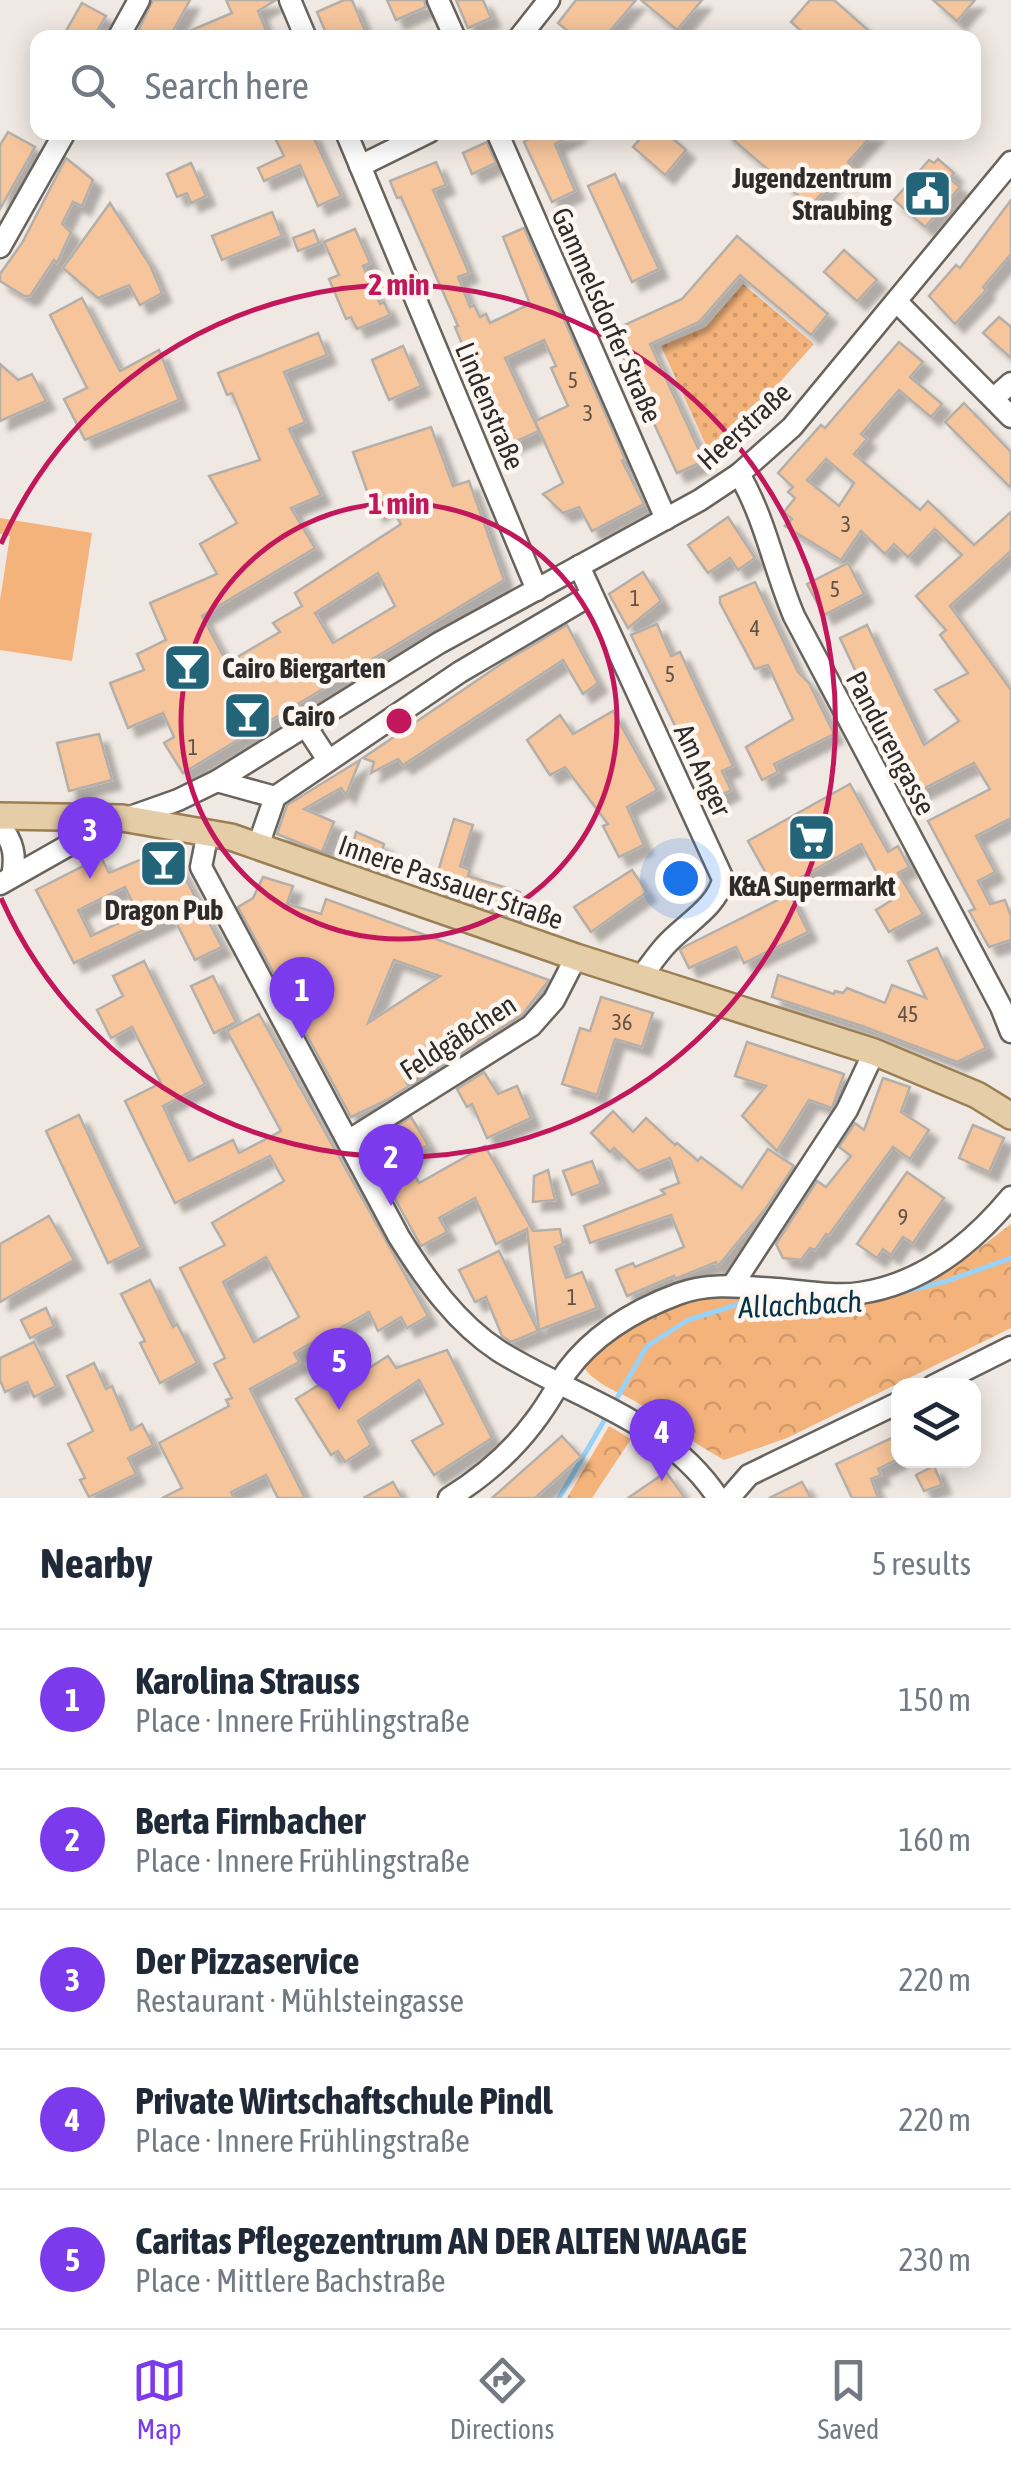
<!DOCTYPE html>
<meta charset="utf-8">
<style>
:root{--surface:#fff;--page:#f2f2f3;--text:#1f2937;--muted:#747a83;--line:#e0e1e3;--accent:#7c3aed}
body{margin:0;font-family:"Asap Condensed",sans-serif;background:var(--page);color:var(--text)}
.controls{position:absolute;right:30px;bottom:30px;display:grid;overflow:hidden;border-radius:20px;box-shadow:0 5px 25px #0003}
.controls button{width:90px;height:90px;display:grid;place-items:center;padding:0;border:0;border-bottom:2px solid var(--line);background:var(--surface);color:var(--text);font:50px sans-serif}
.you{position:absolute;left:680px;top:878px;width:35px;height:35px;margin:-25px;border:8px solid #fff;border-radius:50%;background:#1a73e8;box-shadow:0 0 0 15px #1a73e833}
.badge{display:grid;place-items:center;width:65px;height:65px;border-radius:50%;background:var(--accent);color:#fff;font-size:32px;font-weight:700}
.pin{position:absolute;translate:-50% -82px;filter:drop-shadow(0 2px 5px #0008)}
.pin::after{content:'';position:absolute;top:52px;width:35px;height:30px;background:inherit;clip-path:polygon(0 0,100% 0,50% 100%)}
.list{margin:0;padding:0;list-style:none}
h2{display:flex;justify-content:space-between;align-items:center;height:130px;margin:0;padding:0 40px;font-size:42px}
h2 small{font-size:32px;font-weight:400;color:var(--muted)}
.list li{display:grid;grid-template-columns:65px 1fr auto;gap:30px;align-items:center;box-sizing:border-box;height:140px;padding:0 40px;border-top:2px solid var(--line)}
.list b{display:block;font-size:38px;white-space:nowrap}
.list p{margin:0;font-size:32px;white-space:nowrap;color:var(--muted)}
.list em{font-size:32px;font-style:normal;color:var(--muted)}
.icon{flex:none;width:55px;height:55px;fill:none;stroke:currentColor;stroke-width:2;stroke-linecap:round;stroke-linejoin:round}
.map{position:relative;flex:none;width:1011px;height:1498px;overflow:hidden}
.search{position:absolute;background:var(--surface);box-shadow:0 5px 25px #0003;left:30px;right:30px;top:30px;height:110px;display:flex;align-items:center;gap:25px;box-sizing:border-box;padding:0 35px;border-radius:20px;color:var(--muted);font-size:38px}
.sheet{height:830px;background:var(--surface)}
nav{display:flex;justify-content:space-around;align-items:center;box-sizing:border-box;height:140px;border-top:2px solid var(--line);background:var(--surface);font-size:28px;color:var(--muted)}
nav a{display:grid;justify-items:center;gap:5px}
nav .on{color:var(--accent)}
.map>svg:first-child{display:block}
</style>
<div class="map">
<svg width="1011" height="1498" viewBox="0 0 1011 1498">
<defs>
<pattern id="grass-dots" width="8" height="8" patternUnits="userSpaceOnUse" patternTransform="scale(2.5)"><rect width="8" height="8" fill="#f4b37a"/><path d="M2 2h.1M6 6h.1" fill="none" stroke="#d29a6a" stroke-width="1.8" stroke-linecap="round"/></pattern>
<pattern id="park-crowns" width="20" height="18" patternUnits="userSpaceOnUse" patternTransform="scale(2.5)"><rect width="20" height="18" fill="#f4b37a"/><path d="M2 6a3 3 0 1 1 6 0M12 15a3 3 0 1 1 6 0" fill="none" stroke="#d29a6a"/></pattern>
<filter id="shadow"><feDropShadow dx="9" dy="9" stdDeviation="2.5" flood-color="#0004"/></filter>
</defs>
<rect width="100%" height="100%" fill="#f0e9e3"/>
<path fill="url(#grass-dots)" d="M743,284L814,344L712,458L661,346L706,327Z"/>
<g fill="url(#park-crowns)">
<path d="M1011,1224V1328L787,1438L724,1460C695,1444 670,1425 643,1406C624,1393 595,1386 583,1366L620,1330L689,1300L722,1294L920,1284L973,1253Z"/>
<path d="M609,1426L631,1439L592,1498H567Z"/>
</g>
<path fill="#f4b37a" d="M0,518L92,533L72,661L0,650V600L10,536L0,534Z"/>
<g fill="none" stroke-linecap="round" stroke-linejoin="round">
<g stroke="#99d2f6" stroke-width="5">
<path d="M859,1303L947,1281L1011,1258"/>
<path d="M613,1405L647,1346L688,1320L739,1304L823,1303"/>
<path d="M559,1498L608,1414"/>
</g>
</g>
<g fill="#f6c59c" stroke="#b5afa9" stroke-width="2.5" fill-rule="evenodd" filter="url(#shadow)">
<path d="M153,0H190L169,38H154L139,29Z"/>
<path d="M226,0H276L258,11L269,38H173L232,13Z"/>
<path d="M344,0H352L368,38H328L317,12Z"/>
<path d="M387,0H424L426,7L396,20Z"/>
<path d="M456,0H483L491,18L468,28Z"/>
<path d="M576,0H636L604,38H576L558,23Z"/>
<path d="M641,0H702L677,30Z"/>
<path d="M810,0H834L877,38H809L791,22Z"/>
<path d="M933,0H975L957,21Z"/>
<path d="M82,3L106,16L93,38H62Z"/>
<path d="M8,132L35,147L0,209V145Z"/>
<path d="M272,132H311L341,196L318,206L300,165L264,181L258,168L284,156Z"/>
<path d="M542,132H578L555,144L575,191L552,202L524,142Z"/>
<path d="M646,132H665L686,150L665,175L633,147Z"/>
<path d="M724,132H875L848,162L856,170L845,182L837,175L811,206Z"/>
<path d="M487,142L496,163L472,174L463,153Z"/>
<path d="M66,158L93,180L82,206L73,202L62,224L71,232L57,263L54,260L30,296H24L0,281V274L22,243Z"/>
<path d="M938,159L954,173L950,179L960,187L925,227L894,200L929,160L934,163Z"/>
<path d="M436,162L446,185L433,190L469,273L458,277L470,307L474,305L480,317L486,314L490,323L530,304L503,237L524,228L625,459L622,461L644,504L592,531L579,507L563,513L543,494L563,483L535,421L568,406L551,368L556,366L544,340L505,358L539,431L508,445L503,436L499,438L484,403L486,402L455,327L458,326L401,197L397,198L390,181Z"/>
<path d="M191,163L206,196L191,203L187,193L177,197L167,174Z"/>
<path d="M615,174L659,269L632,282L588,186Z"/>
<path d="M1011,200V254L983,287L986,290L955,324L929,296L956,265L960,268Z"/>
<path d="M110,203L150,265L162,293L140,305L129,285L98,298L63,268Z"/>
<path d="M272,212L282,236L222,260L212,236Z"/>
<path d="M355,229L370,263L363,266L380,304L384,302L390,315L357,329L351,317L346,319L329,279L339,275L324,242Z"/>
<path d="M314,230L319,243L298,251L293,238Z"/>
<path d="M737,236L828,314L811,335L740,275L699,322L650,344L704,461L677,473L611,331L682,299Z"/>
<path d="M844,250L877,280L857,301L824,272Z"/>
<path d="M82,298L120,371L159,350L179,400L85,440L64,399L87,388L50,315Z"/>
<path d="M999,317L1011,327V358L983,333Z"/>
<path d="M318,333L327,355L284,372L305,422L289,429L321,495L291,508L315,548L202,616L227,663L280,632L273,623L302,606L295,593L401,524L389,504L375,513L353,452L431,427L453,486L469,481L504,580L183,773L164,743L174,737L163,713L128,728L110,683L144,670L137,654L166,640L150,603L217,574L200,544L237,523L209,476L260,460L232,393L227,395L218,373ZM378,573L395,606L333,643L315,613Z"/>
<path d="M899,342L923,362L910,377L942,404L931,417L899,390L861,434L867,439L854,454L920,510L928,501L974,545L1011,512V551L950,606L1011,690V818L976,836L995,872L978,881L990,904L1005,900L1011,916V940L989,947L969,911L975,909L928,821L990,789L974,763L915,793L876,714L872,716L861,693L865,691L840,638L867,625L924,745L959,721L935,690L968,673L940,635L946,630L916,596L962,555L935,529L908,557L894,544L885,554L861,531L841,560L785,526L792,519L784,512L795,498L788,492L793,487L778,473L821,425L825,428ZM826,459L854,483L839,506L807,480Z"/>
<path d="M403,346L421,386L389,400L372,360Z"/>
<path d="M0,364L18,380L32,374L46,401L0,421Z"/>
<path d="M964,403L1011,452V488L945,422Z"/>
<path d="M728,517L755,558L738,570L730,558L708,573L688,545Z"/>
<path d="M848,563L864,594L824,615L807,584Z"/>
<path d="M643,572L661,601L628,628L609,594Z"/>
<path d="M755,582L798,672L809,683L834,734L774,764L778,772L762,780L746,747L793,719L768,665L755,669L720,603V597Z"/>
<path d="M657,624L671,656L680,652L733,766L722,771L731,790L711,800L631,635Z"/>
<path d="M567,625L598,683L583,694L563,660L403,765L398,759L371,773L374,762L363,758L504,662Z"/>
<path d="M613,711L657,790L627,807L644,845L619,857L603,826L608,824L565,767L550,775L527,740L560,715L573,734Z"/>
<path d="M99,734L112,780L69,791L57,743Z"/>
<path d="M360,760L346,795L341,788L304,809L334,822L322,852L277,834L287,805Z"/>
<path d="M850,784L888,852L898,846L909,867L898,873L923,914L889,932L876,910L892,900L861,844L776,891L748,841Z"/>
<path d="M454,819L473,825L460,866L470,870L468,876L520,892L513,918L433,888Z"/>
<path d="M356,832L384,844L376,870L349,861Z"/>
<path d="M166,849L175,859L222,947L195,960L173,916L74,963L36,890L101,857L109,873ZM125,887L138,914L91,936L78,910Z"/>
<path d="M632,870L647,892L591,932L574,907Z"/>
<path d="M263,877L293,886L287,904L321,914L326,899L549,980L522,1015L436,1069L434,1066L406,1082L409,1086L387,1100L351,1117L238,907L253,898ZM394,960L440,976L368,1023Z"/>
<path d="M790,894L808,932L744,963L736,947L689,968L680,950L684,947Z"/>
<path d="M937,948L986,1048L957,1062L862,1026L772,997L778,975L834,994L835,991L843,993L847,988L885,1003L892,985L926,998L908,961Z"/>
<path d="M144,961L205,1084L163,1106L189,1161L233,1140L239,1153L281,1131L227,1031L259,1014L428,1316L407,1328L401,1317L378,1331L369,1312L335,1331L338,1338L324,1345L320,1338L294,1353L299,1362L250,1389L305,1498H278L266,1475L231,1492L234,1498H162L182,1488L159,1443L229,1406L226,1400L232,1398L214,1364L225,1358L180,1268L225,1245L212,1223L284,1181L270,1156L175,1203L125,1101L161,1083L132,1027L111,1038L97,1010L123,996L113,976ZM266,1257L299,1317L254,1342L223,1282Z"/>
<path d="M213,976L236,1022L214,1033L191,986Z"/>
<path d="M601,997L653,1013L642,1047L615,1039L597,1095L562,1084L580,1028L590,1031Z"/>
<path d="M747,1042L844,1074L832,1108L809,1100L777,1151L742,1116L766,1086L735,1076Z"/>
<path d="M484,1072L498,1094L517,1086L531,1118L487,1138L472,1104L467,1107L457,1089Z"/>
<path d="M883,1078L910,1087L901,1112L929,1130L910,1159L893,1147L829,1235L826,1234L815,1250L810,1248L801,1260L783,1258L776,1244L817,1181L826,1187L851,1156L839,1147L855,1123L864,1130Z"/>
<path d="M613,1111L633,1132L646,1118L675,1145L677,1143L698,1161L701,1157L742,1188L768,1149L794,1166L766,1208L718,1266L716,1262L675,1279L674,1276L627,1296L616,1270L633,1263L635,1267L684,1247L671,1215L590,1243L584,1226L665,1194L661,1190L679,1183L670,1158L638,1171L614,1148L610,1152L591,1133Z"/>
<path d="M79,1115L141,1247L108,1263L46,1131Z"/>
<path d="M411,1117L428,1145L398,1164L381,1136Z"/>
<path d="M973,1125L1004,1138L989,1172L959,1158Z"/>
<path d="M485,1146L533,1231L560,1229L563,1244L555,1247L566,1278L582,1272L597,1308L539,1330L527,1229L496,1244L475,1198L439,1218L447,1232L421,1246L389,1188L414,1174L419,1183Z"/>
<path d="M592,1161L601,1184L572,1195L563,1171Z"/>
<path d="M548,1170L555,1200L533,1202L534,1176Z"/>
<path d="M907,1172L944,1198L913,1243L903,1237L891,1255L883,1249L877,1258L857,1244Z"/>
<path d="M49,1216L74,1260L0,1302V1244Z"/>
<path d="M499,1251L538,1331L511,1342L502,1336L486,1297L475,1302L459,1270Z"/>
<path d="M150,1280L173,1327L177,1324L197,1363L160,1383L140,1343L145,1341L121,1294Z"/>
<path d="M46,1308L54,1326L30,1338L21,1320Z"/>
<path d="M34,1342L56,1386L34,1397L27,1382L5,1392L0,1380V1358Z"/>
<path d="M447,1350L492,1438L434,1475L412,1441L443,1424L419,1380L358,1421L371,1445L345,1462L338,1451L331,1455L296,1399L327,1380L334,1390L388,1356L396,1368Z"/>
<path d="M94,1363L106,1389L112,1386L131,1430L142,1424L153,1445L128,1458L136,1474L89,1497L80,1480L85,1478L68,1444L93,1431L67,1376Z"/>
<path d="M898,1435V1459L878,1469L881,1475L871,1479L878,1498H852L836,1464Z"/>
<path d="M562,1436L581,1457L535,1498H492Z"/>
<path d="M934,1466L942,1485L924,1491L916,1475Z"/>
<path d="M666,1472L685,1498H628Z"/>
<path d="M393,1482L402,1498H363Z"/>
<path d="M802,1482L811,1498H769Z"/>
</g>
<g fill="none" stroke-linecap="round" stroke-linejoin="round">
<defs>
<g id="minor">
<path d="M290,0L306,38"/>
<path d="M438,0L455,38"/>
<path d="M118,38L139,0"/>
<path d="M519,38L549,0"/>
<path d="M346,132L537,590"/>
<path d="M497,132L666,519"/>
<path d="M360,166L429,132"/>
<path d="M0,247L65,132"/>
<path d="M897,302L1011,417"/>
<path d="M994,398L1011,383"/>
<path d="M739,474C765,518 774,569 794,616L1001,1007L1011,1032"/>
<path d="M579,566L723,879C718,907 683,925 665,946C656,956 649,967 640,978"/>
<path d="M305,725L328,760"/>
<path d="M217,781L275,797"/>
<path d="M0,826C14,842 16,856 12,877"/>
<path d="M208,832L201,867L399,1237C426,1280 456,1323 499,1351C574,1398 667,1420 718,1498"/>
<path d="M258,846L275,797L460,672L591,595"/>
<path d="M0,884L99,828L178,800L217,781L439,643L700,500L739,474L792,427L1011,162"/>
<path d="M348,1141L531,1026L554,1000L576,957"/>
<path d="M732,1286L847,1110L874,1052"/>
<path d="M933,1386L1011,1347"/>
<path d="M449,1498C481,1478 511,1453 534,1422C547,1406 556,1388 567,1371C595,1333 635,1310 678,1294C710,1282 743,1287 776,1289C803,1291 834,1297 860,1293C922,1284 972,1244 1011,1197"/>
<path d="M729,1498L749,1475L898,1403"/>
</g>
<path id="major" d="M0,816L122,818L231,837L576,957L874,1052L977,1095L1011,1116"/>
</defs>
<use href="#minor" stroke="#69635e" stroke-width="25"/>
<use href="#major" stroke="#9a7f55" stroke-width="30"/>
<use href="#minor" stroke="#fff" stroke-width="20"/>
<use href="#major" stroke="#e5cda7" stroke-width="25"/>
</g>
<g fill="none" stroke="#c2185b" stroke-width="5">
<circle cx="399" cy="721" r="218"/>
<path d="M1 544A436 436 0 1 1 1 898"/>
</g>
<defs>
<symbol id="civic-square" viewBox="-11 -11 22 22"><rect x="-9" y="-9" width="18" height="18" rx="4" fill="#236478" stroke="#fdf6f1"/><path d="M-.6-6.5H3V-4.5H.6V-3L4-1V1h2V6H-6V1h2V-1L-.6-3ZM-1.2 2.5V6h2.4V2.5Z" fill="#fff"/></symbol>
<symbol id="bar-square" viewBox="-11 -11 22 22"><rect x="-9" y="-9" width="18" height="18" rx="4" fill="#236478" stroke="#fdf6f1"/><path d="M-6-5H6L.8 .8V4.5H3.5V6h-7V4.5H-.8V.8Z" fill="#fff"/></symbol>
<symbol id="supermarket-square" viewBox="-11 -11 22 22"><rect x="-9" y="-9" width="18" height="18" rx="4" fill="#236478" stroke="#fdf6f1"/><path d="M-6-5.5h2.5l.6 2H6L4.5 2H-2.5L-4.4-4H-6ZM-1.5 3.2a1.3 1.3 0 1 0 .1 0ZM3 3.2a1.3 1.3 0 1 0 .1 0Z" fill="#fff"/></symbol>
</defs>
<g fill-rule="evenodd">
<use href="#civic-square" x="900" y="166" width="55" height="55"/>
<use href="#bar-square" x="160" y="640" width="55" height="55"/>
<use href="#bar-square" x="220" y="688" width="55" height="55"/>
<use href="#supermarket-square" x="784" y="810" width="55" height="55"/>
<use href="#bar-square" x="136" y="836" width="55" height="55"/>
</g>
<g text-anchor="middle" dominant-baseline="central" stroke-width="9" stroke-linejoin="round" paint-order="stroke">
<g font-size="22" fill="#605246">
<text x="573" y="380">5</text>
<text x="588" y="413">3</text>
<text x="846" y="524">3</text>
<text x="835" y="589">5</text>
<text x="635" y="598">1</text>
<text x="755" y="628">4</text>
<text x="670" y="674">5</text>
<text x="193" y="747">1</text>
<text x="908" y="1014">45</text>
<text x="622" y="1022">36</text>
<text x="903" y="1217">9</text>
<text x="572" y="1297">1</text>
</g>
<g font-size="28" font-weight="bold" fill="#2e2c2a" stroke="#fdf6f1" text-anchor="start">
<text x="892" y="178" text-anchor="end">Jugendzentrum<tspan x="892" dy="32">Straubing</tspan></text>
<text x="222" y="668">Cairo Biergarten</text>
<text x="282" y="716">Cairo</text>
<text x="812" y="886" text-anchor="middle">K&amp;A Supermarkt</text>
<text x="164" y="910" text-anchor="middle">Dragon Pub</text>
</g>
<g font-size="28" fill="#2e2c2a" stroke="#fdf6f1">
<text transform="translate(607 315) rotate(66)">Gammelsdorfer Straße</text>
<text transform="translate(490 406) rotate(67)">Lindenstraße</text>
<text transform="translate(744 426) rotate(-42)">Heerstraße</text>
<text transform="translate(891 743) rotate(62)">Pandurengasse</text>
<text transform="translate(703 770) rotate(65)">Am Anger</text>
<text transform="translate(451 882) rotate(19)">Innere Passauer Straße</text>
<text transform="translate(458 1037) rotate(-33)">Feldgäßchen</text>
</g>
<g font-size="30" font-style="italic" fill="#02334b" stroke="#fdf6f1">
<text transform="translate(800 1304) rotate(-3)">Allachbach</text>
</g>
</g>
<circle cx="399" cy="721" r="15" fill="#c2185b" stroke="#fdf6f1" stroke-width="5"/>
<g font-size="30" text-anchor="middle" font-weight="bold" fill="#c2185b" stroke="#fdf6f1" stroke-width="9" stroke-linejoin="round" paint-order="stroke">
<text x="399" y="295">2 min</text>
<text x="399" y="514">1 min</text>
</g>
</svg>
<div class="controls">
<button><svg class="icon" aria-label="layers" viewBox="0 0 24 24"><path d="M12 4l9 5-9 5-9-5zM3 14l9 5 9-5"/></svg></button>
</div>
<div class="you"></div>
<div class="pin badge" style="left:302px;top:1039px">1</div>
<div class="pin badge" style="left:391px;top:1206px">2</div>
<div class="pin badge" style="left:90px;top:879px">3</div>
<div class="pin badge" style="left:662px;top:1481px">4</div>
<div class="pin badge" style="left:339px;top:1410px">5</div>
<div class="search"><svg class="icon" aria-label="search" viewBox="0 0 24 24"><circle cx="10" cy="10" r="6"/><path d="M15 15l6 6"/></svg>Search here</div>
</div>
<section class="sheet">
<h2>Nearby<small>5 results</small></h2>
<ul class="list">
<li><span class="badge">1</span><div><b>Karolina Strauss</b><p>Place · Innere Frühlingstraße</p></div><em>150 m</em></li>
<li><span class="badge">2</span><div><b>Berta Firnbacher</b><p>Place · Innere Frühlingstraße</p></div><em>160 m</em></li>
<li><span class="badge">3</span><div><b>Der Pizzaservice</b><p>Restaurant · Mühlsteingasse</p></div><em>220 m</em></li>
<li><span class="badge">4</span><div><b>Private Wirtschaftschule Pindl</b><p>Place · Innere Frühlingstraße</p></div><em>220 m</em></li>
<li><span class="badge">5</span><div><b>Caritas Pflegezentrum AN DER ALTEN WAAGE</b><p>Place · Mittlere Bachstraße</p></div><em>230 m</em></li>
</ul>
</section>
<nav>
<a class="on"><svg class="icon" aria-label="map" viewBox="0 0 24 24"><path d="M3 6l6-2 6 2 6-2v14l-6 2-6-2-6 2zM9 4v14M15 6v14"/></svg>Map</a>
<a><svg class="icon" aria-label="directions" viewBox="0 0 24 24"><path d="M12 3l9 9-9 9-9-9zM9 14v-3h6M13 9l2 2-2 2"/></svg>Directions</a>
<a><svg class="icon" aria-label="saved" viewBox="0 0 24 24"><path d="M7 4h10v16l-5-4-5 4z"/></svg>Saved</a>
</nav>
